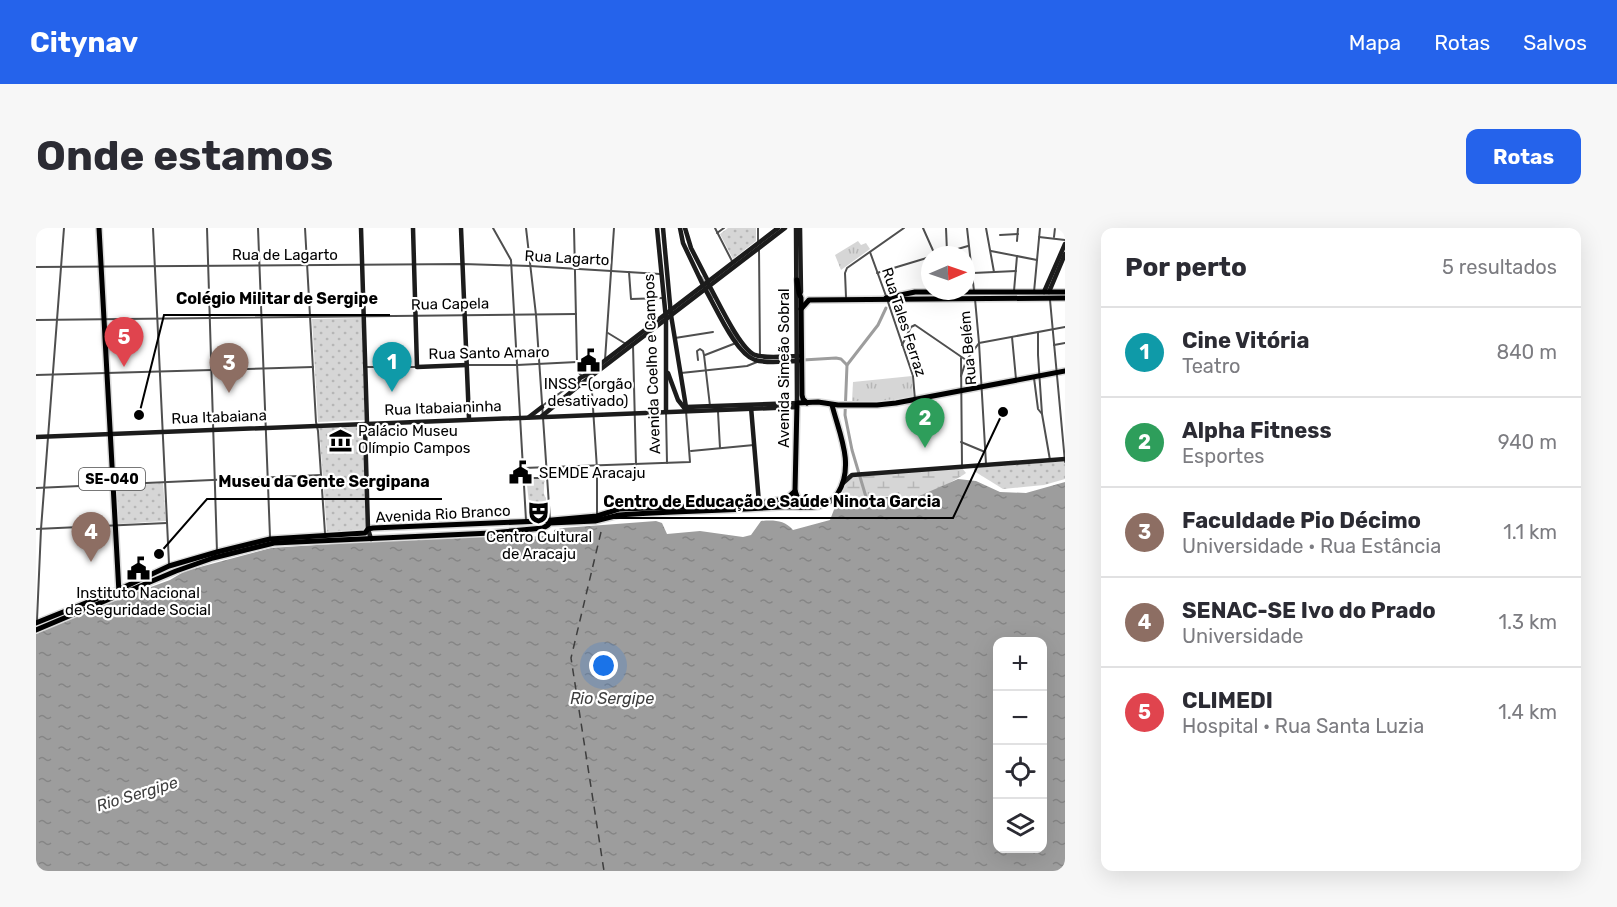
<!DOCTYPE html>
<html lang="pt">
<meta charset="utf-8">
<style>
:root{--surface:#fff;--page:#f7f7f7;--text:#2b2b33;--muted:#7c7c81;--line:#e1e1e2;--accent:#2563eb}
body{margin:0;font-family:Rubik,sans-serif;background:var(--page);color:var(--text)}
.controls{position:absolute;right:18px;bottom:18px;display:grid;overflow:hidden;border-radius:12px;box-shadow:0 6px 24px #0002}
.controls button{width:54px;height:54px;display:grid;place-items:center;padding:0;border:0;border-bottom:2px solid var(--line);background:var(--surface);color:var(--text);font:30px sans-serif}
.compass{position:absolute;left:885px;top:18px;width:54px;height:54px;border-radius:50%;background:var(--surface);box-shadow:0 6px 24px #0002;rotate:88deg}
.you{position:absolute;left:568px;top:438px;width:21px;height:21px;margin:-15px;border:4px solid #fff;border-radius:50%;background:#1a73e8;box-shadow:0 0 0 9px #1a73e833}
.badge{display:grid;place-items:center;width:39px;height:39px;border-radius:50%;background:var(--accent);color:#fff;font-size:20px;font-weight:700}
.pin{position:absolute;translate:-50% -50px;filter:drop-shadow(0 2px 3px #0008)}
.pin::after{content:'';position:absolute;top:32px;width:21px;height:18px;background:inherit;clip-path:polygon(0 0,100% 0,50% 100%)}
.list{margin:0;padding:0;list-style:none}
h2{display:flex;justify-content:space-between;align-items:center;height:78px;margin:0;padding:0 24px;font-size:26px}
h2 small{font-size:20px;font-weight:400;color:var(--muted)}
.list li{display:grid;grid-template-columns:39px 1fr auto;gap:18px;align-items:center;box-sizing:border-box;height:90px;padding:0 24px;border-top:2px solid var(--line)}
.list b{display:block;font-size:22px;white-space:nowrap}
.list p{margin:0;font-size:20px;white-space:nowrap;color:var(--muted)}
.list em{font-size:20px;font-style:normal;color:var(--muted)}
.icon{flex:none;width:33px;height:33px;fill:none;stroke:currentColor;stroke-width:2;stroke-linecap:round;stroke-linejoin:round}
.map{position:relative;flex:none;width:1029px;height:643px;overflow:hidden;border-radius:12px}
header{display:flex;align-items:center;gap:36px;box-sizing:border-box;height:84px;padding:0 30px;background:var(--accent);color:#fff}
header strong{font-size:28px}
nav{display:flex;gap:33px;margin-inline-start:auto;font-size:21px}
.intro{display:flex;align-items:center;justify-content:space-between;box-sizing:border-box;height:144px;padding:0 36px}
h1{margin:0;font-size:42px}
.button{padding:15px 27px;border-radius:12px;background:var(--accent);color:#fff;font-size:21px;font-weight:700}
main{display:flex;gap:36px;padding:0 36px}
aside{flex:1;background:var(--surface);border-radius:12px;box-shadow:0 6px 24px #0002}
.map>svg:first-child{display:block}
</style>
<header>
<strong>Citynav</strong>
<nav><a>Mapa</a><a>Rotas</a><a>Salvos</a></nav>
</header>
<div class="intro"><h1>Onde estamos</h1><a class="button">Rotas</a></div>
<main>
<div class="map">
<svg width="1029" height="643" viewBox="0 0 1029 643">
<defs>
<pattern id="grass-tufts" width="24" height="20" patternUnits="userSpaceOnUse" patternTransform="scale(1.5)"><rect width="24" height="20" fill="#d6d6d6"/><path d="M3 7l-1-3M5 7V3M7 7l1-3M15 17l-1-3M17 17v-4M19 17l1-3" fill="none" stroke="#b6b6b6"/></pattern>
<pattern id="wetland-marsh" width="20" height="14" patternUnits="userSpaceOnUse" patternTransform="scale(1.5)"><rect width="20" height="14" fill="#d6d6d6"/><path d="M1 5h8M5 5V1M11 12h8M15 12V8" fill="none" stroke="#b6b6b6"/></pattern>
<pattern id="park-dots" width="8" height="8" patternUnits="userSpaceOnUse" patternTransform="scale(1.5)"><rect width="8" height="8" fill="#d6d6d6"/><path d="M2 2h.1M6 6h.1" fill="none" stroke="#b6b6b6" stroke-width="1.8" stroke-linecap="round"/></pattern>
<pattern id="water-ripples" width="26" height="14" patternUnits="userSpaceOnUse" patternTransform="scale(1.5)"><rect width="26" height="14" fill="#9d9d9d"/><path d="M2 4q2-2 4 0t4 0M15 11q2-2 4 0t4 0" fill="none" stroke="#858585"/></pattern>
</defs>
<rect width="100%" height="100%" fill="#fff"/>
<g fill="url(#grass-tufts)">
<path d="M822,13L825,17L830,15L834,21L805,42L799,27Z"/>
<path d="M876,148L877,169L845,174H816L817,154Z"/>
</g>
<path fill="url(#wetland-marsh)" d="M926,240L930,245C920,252 890,268 878,269C854,271 829,262 810,281L799,279L796,272L814,248Z"/>
<g fill="url(#park-dots)">
<path d="M692,0H720V13L697,31L684,6Z"/>
<path d="M326,90L329,192L282,194L276,91Z"/>
<path d="M327,196L331,297L327,302L291,305L283,198Z"/>
<path d="M1029,233V251L1008,257L967,261L938,243V240Z"/>
<path d="M506,250L509,253L508,255C509,260 506,265 510,270L511,289L510,291L492,292L491,277H492L493,275L491,257L489,253L492,251Z"/>
<path d="M127,255L130,293L82,296L79,259Z"/>
</g>
<path fill="url(#water-ripples)" fill-rule="evenodd" d="M922,251L940,253L964,264L990,265L1029,254V643H0V405L82,371L134,352L149,343L235,320L325,314L423,310L474,306L477,310L518,307V302L527,300L620,293L626,295L631,306L664,303L707,309L715,307L725,293C738,292 748,292 757,302L794,292L799,279L810,281L814,277L830,269H881ZM1006,413V620H962V413Z"/>
<g fill="none" stroke-linecap="round" stroke-linejoin="round">
<g stroke="#9d9d9d" stroke-width="3">
<path d="M665,49L677,69"/>
<path d="M937,66L972,67"/>
<path d="M988,67H1029"/>
<path d="M695,101L701,114"/>
<path d="M767,132L800,130L805,131L811,137"/>
<path d="M830,269L816,222L809,187L811,137L842,97L850,80"/>
</g>
<path stroke="#3e3e3e" stroke-width="1.5" stroke-dasharray="8 6" stroke-linecap="butt" d="M565,304L535,430L568,643"/>
<defs>
<g id="primary">
<path d="M63,0L83,365"/>
<path d="M761,52L763,65L765,70L766,167L767,171L771,175"/>
<path d="M850,70L879,64H1029"/>
<path d="M765,81L773,72L1029,70"/>
<path d="M765,279L759,263L761,175L782,174L802,177H841L860,175L1029,143"/>
<path d="M0,395L82,362L133,338L181,324L234,311L329,305L332,301L337,300L505,293L561,288L583,281L679,278L729,274L750,271L759,263"/>
<path d="M0,402L140,343L177,330L238,315L455,305L507,300L512,297L514,295L559,293L583,287C636,283 689,283 743,279C756,278 771,281 784,278C791,276 798,272 802,265C819,237 803,205 796,177"/>
</g>
</defs>
<use href="#primary" stroke="#dbdbdb" stroke-width="8"/>
<g stroke="#4f4f4f" stroke-width="2">
<path d="M117,0L133,336"/>
<path d="M171,0L181,324"/>
<path d="M222,0L234,309"/>
<path d="M269,0L280,194L282,203L289,305"/>
<path d="M457,0L475,32L490,292"/>
<path d="M490,0L500,87L514,292"/>
<path d="M538,0L541,134L543,145L546,148"/>
<path d="M679,0L697,35"/>
<path d="M722,0V15"/>
<path d="M887,0L899,27"/>
<path d="M910,0L911,24"/>
<path d="M931,0L938,63"/>
<path d="M950,0L958,44"/>
<path d="M681,5L688,0"/>
<path d="M964,7L982,6"/>
<path d="M1003,9L1029,12"/>
<path d="M1018,9L1019,0"/>
<path d="M981,13L982,0"/>
<path d="M723,21L724,129"/>
<path d="M955,23L1001,32"/>
<path d="M834,24L850,68"/>
<path d="M901,27L932,18"/>
<path d="M0,39L427,36L494,38L624,46"/>
<path d="M593,44L595,71L627,70"/>
<path d="M841,45L894,29"/>
<path d="M937,45L980,43"/>
<path d="M978,63L981,28"/>
<path d="M998,64L1004,0"/>
<path d="M810,69L809,45L811,40L868,0"/>
<path d="M939,71L943,115L950,236"/>
<path d="M1014,72L1029,234"/>
<path d="M852,74L877,148L879,172"/>
<path d="M0,92L540,86"/>
<path d="M1002,104V127L1006,186L1014,232"/>
<path d="M572,105L590,116"/>
<path d="M976,109L980,151"/>
<path d="M639,110L677,104"/>
<path d="M597,117L600,237"/>
<path d="M866,117L875,99L879,97L930,132"/>
<path d="M1018,117L1029,115"/>
<path d="M669,127L700,115"/>
<path d="M925,130L926,238"/>
<path d="M569,132L578,0"/>
<path d="M662,132L661,123L664,121L667,123L668,127L674,178"/>
<path d="M432,137H481L541,134"/>
<path d="M329,139H381"/>
<path d="M645,145L711,138L721,134"/>
<path d="M0,147L277,139"/>
<path d="M925,148L930,133L943,115L1029,99"/>
<path d="M555,149L561,241V287"/>
<path d="M998,150L1002,181L1006,186"/>
<path d="M506,178L535,157H537L540,160"/>
<path d="M630,184L631,235"/>
<path d="M682,184L684,220"/>
<path d="M925,214L949,224"/>
<path d="M655,223L718,217"/>
<path d="M487,240L654,234L650,183"/>
<path d="M488,250H511"/>
<path d="M0,260L285,247"/>
<path d="M0,301L131,295"/>
<path d="M1,392L5,301L28,0"/>
</g>
<g stroke="#1c1c1c" stroke-width="4.5">
<path d="M325,0L331,195L329,199L332,301L335,311"/>
<path d="M377,0L381,139L431,137"/>
<path d="M425,0L433,191"/>
<path d="M621,0L630,91V184"/>
<path d="M627,0L635,87L650,179"/>
<path d="M644,0L647,15L667,57"/>
<path d="M649,0L655,20L672,53"/>
<path d="M764,0L765,64"/>
<path d="M673,57C682,73 704,121 719,127C732,131 749,128 762,128"/>
<path d="M669,61C680,79 699,125 719,132C732,136 748,133 762,133"/>
<path d="M1008,64L1029,16"/>
<path d="M1013,64L1029,26"/>
<path d="M632,145L642,172L650,182"/>
<path d="M544,157L542,154L544,150L550,147L742,0"/>
<path d="M650,179L761,175L760,0"/>
<path d="M715,179L723,275"/>
<path d="M506,188L540,160L749,0"/>
<path d="M493,189L506,179"/>
<path d="M0,209L761,179"/>
<path d="M807,255L816,247L1029,231"/>
</g>
<use href="#primary" stroke="#000" stroke-width="5"/>
</g>
<defs>
<symbol id="civic-bare" viewBox="-9 -9 18 18"><path d="M-.6-6.5H3V-4.5H.6V-3L4-1V1h2V6H-6V1h2V-1L-.6-3ZM-1.2 2.5V6h2.4V2.5Z" fill="#000" stroke="#fff" stroke-width="2.5" paint-order="stroke"/></symbol>
<symbol id="museum-bare" viewBox="-9 -9 18 18"><path d="M0-6L6-3V-2H-6V-3ZM-5-1h2V3h-2ZM-1-1h2V3h-2ZM3-1h2V3H3ZM-6 4H6V6H-6Z" fill="#000" stroke="#fff" stroke-width="2.5" paint-order="stroke"/></symbol>
<symbol id="theatre-bare" viewBox="-9 -9 18 18"><path d="M-5-5.5Q0-4 5-5.5V0Q5 5 0 6Q-5 5-5 0ZM-3.3-2.5H-1v1.5H-3.3ZM1-2.5H3.3v1.5H1ZM-2.8 1Q0 5.5 2.8 1Z" fill="#000" stroke="#fff" stroke-width="2.5" paint-order="stroke"/></symbol>
</defs>
<g fill-rule="evenodd">
<use href="#civic-bare" x="536" y="116" width="33" height="33"/>
<use href="#museum-bare" x="288" y="196" width="33" height="33"/>
<use href="#civic-bare" x="468" y="228" width="33" height="33"/>
<use href="#theatre-bare" x="486" y="268" width="33" height="33"/>
<use href="#civic-bare" x="86" y="324" width="33" height="33"/>
</g>
<g text-anchor="middle" dominant-baseline="central" stroke-width="4.5" stroke-linejoin="round" paint-order="stroke">
<rect fill="#fff" stroke="#4c4c4c" stroke-width="1.5" x="43" y="240" width="66" height="22" rx="4.5"/>
<g font-size="14" font-weight="bold" fill="#000">
<text x="76" y="251">SE-040</text>
</g>
<g font-size="15" fill="#000" stroke="#fff">
<text x="249" y="27">Rua de Lagarto</text>
<text transform="translate(531 30) rotate(3)">Rua Lagarto</text>
<text transform="translate(414 76) rotate(-1)">Rua Capela</text>
<text transform="translate(868 94) rotate(72)">Rua Tales Ferraz</text>
<text transform="translate(932 120) rotate(-95)">Rua Belém</text>
<text transform="translate(453 125) rotate(-1)">Rua Santo Amaro</text>
<text transform="translate(616 136) rotate(-92)">Avenida Coelho e Campos</text>
<text transform="translate(748 140) rotate(-90)">Avenida Simeão Sobral</text>
<text transform="translate(407 180) rotate(-2)">Rua Itabaianinha</text>
<text transform="translate(183 189) rotate(-2)">Rua Itabaiana</text>
<text transform="translate(407 286) rotate(-3)">Avenida Rio Branco</text>
</g>
<g font-size="15" fill="#000" stroke="#fff">
<text x="552" y="156">INSS -(orgão<tspan x="552" dy="17">desativado)</tspan></text>
<text x="322" y="203" text-anchor="start">Palácio Museu<tspan x="322" dy="17">Olímpio Campos</tspan></text>
<text x="503" y="245" text-anchor="start">SEMDE Aracaju</text>
<text x="503" y="309">Centro Cultural<tspan x="503" dy="17">de Aracaju</tspan></text>
<text x="102" y="365">Instituto Nacional<tspan x="102" dy="17">de Seguridade Social</tspan></text>
</g>
<g font-size="16" font-style="italic" fill="#3e3e3e" stroke="#fff">
<text x="576" y="470">Rio Sergipe</text>
<text transform="translate(101 566) rotate(-17)">Rio Sergipe</text>
</g>
</g>
<path fill="none" stroke="#000" stroke-width="2" d="M103 187L128 87H354M123 326L171 271H406M967 184L917 290H555"/>
<g fill="#000" stroke="#fff" stroke-width="2">
<circle cx="103" cy="187" r="6"/>
<circle cx="123" cy="326" r="6"/>
<circle cx="967" cy="184" r="6"/>
</g>
<g font-size="16" text-anchor="middle" font-weight="bold" fill="#000" stroke="#fff" stroke-width="4.5" stroke-linejoin="round" paint-order="stroke">
<text x="241" y="76">Colégio Militar de Sergipe</text>
<text x="288" y="259">Museu da Gente Sergipana</text>
<text x="736" y="279">Centro de Educação e Saúde Ninota Garcia</text>
</g>
</svg>
<div class="controls">
<button>+</button>
<button>−</button>
<button><svg class="icon" aria-label="locate" viewBox="0 0 24 24"><circle cx="12" cy="12" r="6"/><path d="M12 2v4M12 18v4M2 12h4M18 12h4"/></svg></button>
<button><svg class="icon" aria-label="layers" viewBox="0 0 24 24"><path d="M12 4l9 5-9 5-9-5zM3 14l9 5 9-5"/></svg></button>
</div>
<svg class="compass" viewBox="-18 -18 36 36"><path d="M0-13l5 13h-10z" fill="#e53935"/><path d="M0 13l5-13h-10z" fill="#7c7c81"/></svg>
<div class="you"></div>
<div class="pin badge" style="left:356px;top:164px;background:#0f9aa8">1</div>
<div class="pin badge" style="left:889px;top:220px;background:#2e9e5b">2</div>
<div class="pin badge" style="left:193px;top:165px;background:#8d6e63">3</div>
<div class="pin badge" style="left:55px;top:334px;background:#8d6e63">4</div>
<div class="pin badge" style="left:88px;top:139px;background:#e0444e">5</div>
</div>
<aside>
<h2>Por perto<small>5 resultados</small></h2>
<ul class="list">
<li><span class="badge" style="background:#0f9aa8">1</span><div><b>Cine Vitória</b><p>Teatro</p></div><em>840 m</em></li>
<li><span class="badge" style="background:#2e9e5b">2</span><div><b>Alpha Fitness</b><p>Esportes</p></div><em>940 m</em></li>
<li><span class="badge" style="background:#8d6e63">3</span><div><b>Faculdade Pio Décimo</b><p>Universidade · Rua Estância</p></div><em>1.1 km</em></li>
<li><span class="badge" style="background:#8d6e63">4</span><div><b>SENAC-SE Ivo do Prado</b><p>Universidade</p></div><em>1.3 km</em></li>
<li><span class="badge" style="background:#e0444e">5</span><div><b>CLIMEDI</b><p>Hospital · Rua Santa Luzia</p></div><em>1.4 km</em></li>
</ul>
</aside>
</main>
